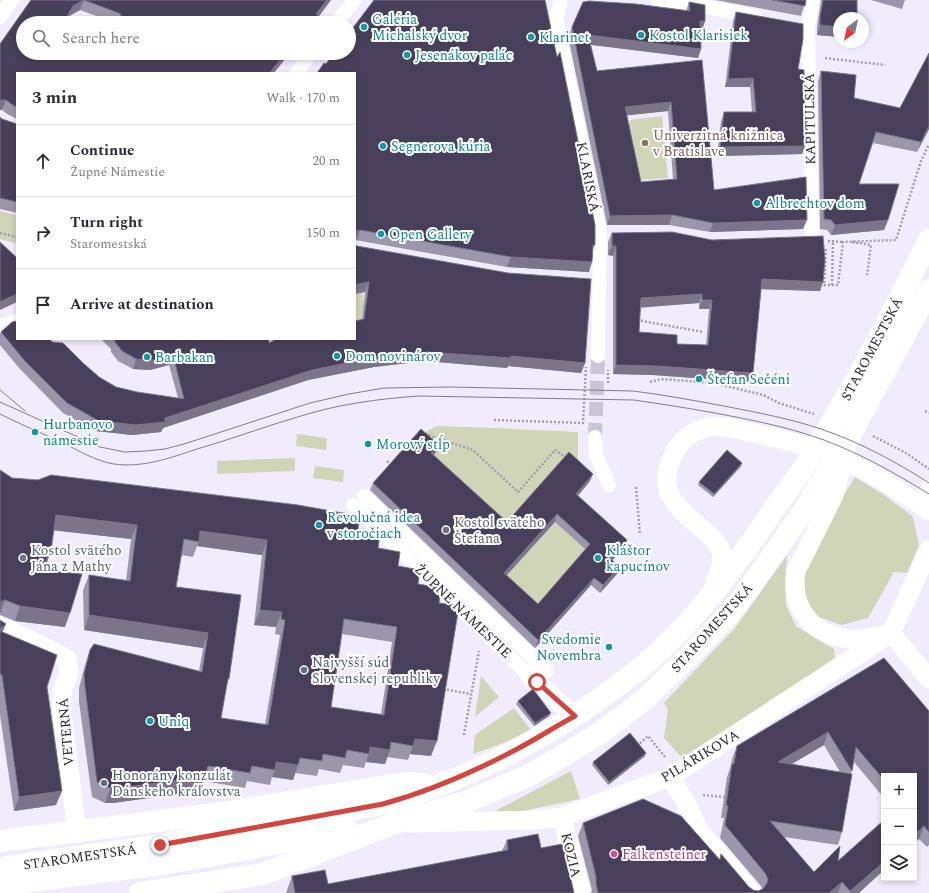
<!DOCTYPE html>
<meta charset="utf-8">
<style>
:root{--surface:#fff;--page:#f2f2f3;--text:#2b2b33;--muted:#7c7c81;--line:#e1e1e2}
body{margin:0;font-family:Spectral,serif;background:var(--page);color:var(--text)}
.controls{position:absolute;right:12px;bottom:12px;display:grid;overflow:hidden;border-radius:0px;box-shadow:0 2px 6px #0003}
.controls button{width:36px;height:36px;display:grid;place-items:center;padding:0;border:0;border-bottom:1px solid var(--line);background:var(--surface);color:var(--text);font:20px sans-serif}
.compass{position:absolute;left:833px;top:12px;width:36px;height:36px;border-radius:50%;background:var(--surface);box-shadow:0 2px 6px #0003;rotate:213deg}
.stop{position:absolute;width:12px;height:12px;margin:-9px;border:3px solid #d3453f;border-radius:50%;background:#fff}
.stop.end{background:#d3453f;border-color:#fff;box-shadow:0 1px 4px #0008}
.list{margin:0;padding:0;list-style:none}
h2{display:flex;justify-content:space-between;align-items:center;height:52px;margin:0;padding:0 16px;font-size:17px}
h2 small{font-size:13px;font-weight:400;color:var(--muted)}
.list li{display:grid;grid-template-columns:26px 1fr auto;gap:12px;align-items:center;box-sizing:border-box;height:72px;padding:0 16px;border-top:1px solid var(--line)}
.list b{display:block;font-size:15px;white-space:nowrap}
.list p{margin:0;font-size:13px;white-space:nowrap;color:var(--muted)}
.list em{font-size:13px;font-style:normal;color:var(--muted)}
.icon{flex:none;width:22px;height:22px;fill:none;stroke:currentColor;stroke-width:2;stroke-linecap:round;stroke-linejoin:round}
.map{position:relative;flex:none;width:929px;height:893px;overflow:hidden}
.search{position:absolute;background:var(--surface);box-shadow:0 2px 6px #0003;left:16px;top:16px;width:340px;height:44px;display:flex;align-items:center;gap:10px;box-sizing:border-box;padding:0 14px;border-radius:22px;color:var(--muted);font-size:15px}
.panel{position:absolute;background:var(--surface);box-shadow:0 2px 6px #0003;left:16px;top:72px;width:340px;height:268px;border-radius:0px}
.map>svg:first-child{display:block}
</style>
<div class="map">
<svg width="929" height="893" viewBox="0 0 929 893">
<rect width="100%" height="100%" fill="#f1ecfd"/>
<g fill="#d0d5b8">
<path d="M662,116L668,178L640,180L629,126L630,120Z"/>
<path d="M0,211L17,215V244L0,239Z"/>
<path d="M363,293L364,304L359,343L355,336V294Z"/>
<path d="M437,426L494,428L578,432V470L505,529L429,461L423,433Z"/>
<path d="M297,434L327,438L326,450L296,446Z"/>
<path d="M295,458V471L217,474V461Z"/>
<path d="M315,466L344,470L343,482L313,478Z"/>
<path d="M855,477L887,497L913,517L919,545L907,573L894,572L868,618L842,625L816,616L804,599L803,582L810,551Z"/>
<path d="M555,522L588,552L535,611L502,580Z"/>
<path d="M787,555L785,584L786,605L796,626L834,649L835,659L684,760L664,738L668,709L664,703L735,628Z"/>
<path d="M481,676L499,697L475,717Z"/>
<path d="M514,708L531,730L501,744L473,754L475,735Z"/>
<path d="M571,771L580,799L499,816L497,810Z"/>
</g>
<g fill="none" stroke-linecap="round" stroke-linejoin="round">
<path stroke="#c9c5d4" stroke-width="14" stroke-dasharray="14 7" stroke-linecap="butt" d="M595,437L598,356"/>
<g stroke="#a19dab" stroke-width="2.5" stroke-dasharray="2 2" stroke-linecap="butt">
<path d="M825,58L885,65"/>
<path d="M0,233L17,237"/>
<path d="M828,241L843,242"/>
<path d="M852,242L871,245L867,275"/>
<path d="M826,249L824,285H838L843,242L896,240L921,161L929,144"/>
<path d="M832,285L833,240"/>
<path d="M637,320L703,332"/>
<path d="M650,382L661,379L714,383L763,395L779,403L814,414"/>
<path d="M608,383V370"/>
<path d="M925,411L929,413"/>
<path d="M494,420L583,423L586,367"/>
<path d="M425,434L473,450L518,492L555,450L567,458"/>
<path d="M873,436L906,453L929,469"/>
<path d="M387,461L389,463"/>
<path d="M636,487L640,535"/>
<path d="M443,689L471,694"/>
<path d="M464,735L479,651"/>
<path d="M637,746L648,736L665,757"/>
<path d="M703,795L724,797"/>
</g>
<g stroke="#fff" stroke-width="14">
<path d="M561,0L556,18L600,234L598,356"/>
<path d="M658,0L686,3L755,16"/>
<path d="M0,17L12,0"/>
<path d="M336,23L355,0"/>
<path d="M296,73L312,53"/>
<path d="M812,238L808,26L813,0"/>
<path d="M0,326L17,321"/>
<path d="M595,437L596,455L609,485"/>
<path d="M364,496L547,671"/>
<path d="M353,505L529,675"/>
</g>
<g stroke="#fff" stroke-width="19">
<path d="M846,450L834,495L796,571C790,609 813,636 851,639C861,640 872,637 882,635"/>
<path d="M929,490L925,508L929,511"/>
<path d="M713,590C716,581 723,564 722,555C718,531 673,517 667,485C665,473 671,458 677,448C684,437 697,429 710,427C723,425 736,429 749,432C789,440 829,452 866,471C887,482 905,495 925,508"/>
<path d="M0,626L49,649L67,659L69,674L62,690V713L77,832"/>
<path d="M891,633L929,679"/>
<path d="M529,675L575,716"/>
<path d="M670,777L685,801L699,830L752,893"/>
<path d="M562,817L581,893"/>
<path d="M411,823L534,820L562,817L670,777L891,633L929,550"/>
</g>
<g stroke="#fff" stroke-width="22">
<path d="M0,841L215,814L405,783L424,784"/>
<path d="M0,868L160,845L383,804C473,779 565,729 638,670C691,627 732,571 770,515C783,496 797,478 810,458C854,388 892,314 929,240"/>
<path d="M0,885L162,864L348,831"/>
<path d="M140,893L263,874L395,823L466,802L530,775L596,736L622,717L647,697L688,657L730,613L748,590L805,509L829,470L850,435L929,290"/>
</g>
<g stroke="#817d89" stroke-width="1">
<path d="M0,390L25,411"/>
<path d="M0,402L100,447L125,452L146,451L165,449L184,444L310,403L349,394L384,388L450,387L633,391C665,395 697,401 729,407C760,413 791,419 821,429C859,442 895,461 929,483"/>
<path d="M0,414C20,424 41,433 61,442C78,450 95,461 114,464C143,468 170,458 197,449C232,439 266,426 301,416C339,404 378,399 418,396L634,400C661,404 688,408 715,413C752,420 788,427 824,440C861,454 895,473 929,494"/>
</g>
</g>
<g fill="#9c96ac" fill-rule="evenodd">
<path d="M31,0H331L316,20L315,23H115L80,10L69,16L65,23H23L110,58L111,53H290L279,66L17,73V119L7,114L2,110H0V44Z"/>
<path d="M715,0H806L801,16Z"/>
<path d="M821,0H857L839,18V37L817,35V27Z"/>
<path d="M871,0H905L902,9Z"/>
<path d="M689,2L705,21L702,30H701V49L698,58L591,45L597,71L702,60L714,190L803,229L710,232L669,225H607L568,36L572,27L686,11ZM668,111L673,179L641,182L627,115Z"/>
<path d="M736,12L798,69L805,146L802,154L717,156L721,121L724,112H752L750,87H725L733,21Z"/>
<path d="M929,53V129L917,152L873,143L859,184L888,220L884,230L831,235L827,230L820,229L818,81L821,71L854,98L900,108Z"/>
<path d="M355,73L595,245L593,249L589,272L507,267L355,240Z"/>
<path d="M0,117L2,119L17,124V213L0,209Z"/>
<path d="M612,233L823,282L820,291L761,289L753,373L750,382L653,375L613,374V256L608,255V242ZM699,303V309H709L706,345L677,344L639,332L640,307Z"/>
<path d="M355,245L585,363L581,373L508,366L507,368L425,361L374,367L308,380L163,428L161,432L132,435L96,431L63,413L20,369L0,345V334L1,332L52,342L83,363L99,377L116,387L137,392L178,398L169,365L150,370L133,369L118,361L111,352V349L101,339H269V343L355,339L362,319L365,292L355,294Z"/>
<path d="M436,452L434,455L507,522L590,481L578,496L627,540L625,547L612,560L619,567L617,574L600,593L591,585L535,648L370,490L373,483ZM555,522L586,550L538,604L507,575Z"/>
<path d="M742,463L741,466L713,497L698,485L699,482Z"/>
<path d="M0,470L12,478L358,530L439,603L431,756L410,754L408,760L387,757L385,764L366,762L364,768L343,765L340,773L319,769L317,776L295,773L293,780L272,777L270,785L247,781L245,788L203,781L199,791L113,803H105L92,797L79,702V688L85,665L90,650L199,671L203,648L84,630L83,590L89,575L126,581L131,539L54,530L51,550L46,565L43,571L65,627L15,621L0,615ZM197,546L262,555L254,625L276,627L275,634L280,635L265,724L221,718L226,688L229,679L241,595L176,587L181,555L193,557ZM342,634L392,642L381,714L331,707Z"/>
<path d="M0,620L2,632L47,687L56,805L14,811L0,715Z"/>
<path d="M518,701L551,713L549,716L534,726L516,704Z"/>
<path d="M929,711V845L927,847L919,839L914,776H884V798L854,762L851,773L842,832L838,845L784,837L814,872L838,861L859,893H591L592,890L578,836L583,823L719,859L721,854L749,887L753,890L758,891L762,889L761,886L720,838L724,818H721L727,777L731,765L732,759L737,746ZM824,745L840,772L792,764Z"/>
<path d="M645,756L608,785L592,765L593,762Z"/>
<path d="M507,840L541,848L569,870L574,893H286L292,876L328,884L502,851Z"/>
</g>
<g fill="#7b748b">
<path d="M84,0L80,10L69,16L65,23H63L73,6Z"/>
<path d="M327,0H331L316,20L315,23H311L316,14Z"/>
<path d="M700,21H705L702,30L697,31Z"/>
<path d="M820,25L839,27V37L817,35Z"/>
<path d="M588,35L701,49L698,58L585,44Z"/>
<path d="M285,53H290L274,73H270Z"/>
<path d="M753,78L750,87H725L728,79Z"/>
<path d="M1,100H6L2,110H0V101Z"/>
<path d="M671,102L668,111L622,116L625,107Z"/>
<path d="M929,126V129L917,152L921,142Z"/>
<path d="M805,146L802,154L717,156L720,147Z"/>
<path d="M672,215L669,225H607L610,216Z"/>
<path d="M807,220L803,229L710,232L713,223Z"/>
<path d="M888,220L884,230L831,235L835,225Z"/>
<path d="M356,230H360L356,240H355V231Z"/>
<path d="M612,246H616L613,256L608,255Z"/>
<path d="M511,257L592,262L589,272L507,267Z"/>
<path d="M762,279L823,282L820,291L758,289Z"/>
<path d="M369,282L365,292L355,294V285Z"/>
<path d="M17,294V302L0,310V302Z"/>
<path d="M702,294L699,303L637,308L641,298Z"/>
<path d="M702,300H712L709,309H699Z"/>
<path d="M428,352L511,358L507,368L425,361L374,367L308,380L163,428L161,432L132,435L96,431L99,421L165,418L312,370L377,357Z"/>
<path d="M173,355L169,365L150,370L133,369L136,359Z"/>
<path d="M511,356L585,363L581,373L508,366Z"/>
<path d="M616,365L657,366L753,373L750,382L653,375L613,374Z"/>
<path d="M439,445L436,452L429,461L431,453Z"/>
<path d="M742,463L741,466L713,497L714,494Z"/>
<path d="M593,474L590,481L573,501L576,494Z"/>
<path d="M557,514L555,522L502,580L504,573Z"/>
<path d="M56,515L137,525L131,539L50,530Z"/>
<path d="M200,531L267,540L262,555L197,546L199,542Z"/>
<path d="M627,540L625,547L607,566L610,558Z"/>
<path d="M51,550L46,565L35,585L41,570Z"/>
<path d="M619,567L617,574L600,593L603,585Z"/>
<path d="M594,578L591,585L535,648L538,640Z"/>
<path d="M5,600L0,614V602Z"/>
<path d="M20,606L70,613L65,627L15,621Z"/>
<path d="M260,610L282,612L276,627L254,625Z"/>
<path d="M89,615L208,633L203,648L84,630Z"/>
<path d="M6,624L0,638V639V629Z"/>
<path d="M551,713L549,716L534,726L535,723Z"/>
<path d="M828,732L824,745L773,775L778,762Z"/>
<path d="M415,739L437,741L431,756L410,754Z"/>
<path d="M370,747L390,750L385,764L366,762L369,754Z"/>
<path d="M646,753L645,756L608,785L609,782Z"/>
<path d="M276,762L298,765L293,780L272,777L275,770Z"/>
<path d="M205,777L199,791L113,803H105L110,788Z"/>
<path d="M62,791L56,805L14,811L19,797Z"/>
<path d="M924,826L919,839L914,844V835Z"/>
<path d="M572,861L566,878L567,862Z"/>
<path d="M884,862V870L859,893H850V891Z"/>
<path d="M842,882L838,893H829Z"/>
</g>
<g fill="#48405a" stroke="#7b748b" fill-rule="evenodd">
<path d="M31,0H327L316,14L318,15L311,23H119L121,14L84,0L73,6L63,23H23V53H101L111,59L112,53H285L270,73H17V107L11,104L6,100H1L0,101V44Z"/>
<path d="M374,0H545L557,57L560,52L595,225V245H593L592,262L511,257L360,230L355,231V73H317L324,63L326,64L334,53H349V33Z"/>
<path d="M772,0H806L805,6Z"/>
<path d="M823,0H857V18H839V27L820,25V17Z"/>
<path d="M589,1L636,4L690,11L689,2L705,5V21H700L701,49L588,35L597,71L702,60L714,190L806,177L807,220L713,223L672,215L610,216L572,27L583,2ZM671,102L677,179L641,182L625,107Z"/>
<path d="M736,12L803,24V39L798,69L804,70L805,146L720,147L724,112H756L753,78L728,79Z"/>
<path d="M929,53V126L921,142L876,132L859,184H899L888,220L835,225L831,220L824,219L821,71L856,75L854,98L900,108Z"/>
<path d="M0,117L2,119L17,124V202L0,198Z"/>
<path d="M672,232L712,240L823,236L825,260L823,282L762,279L753,373L657,366L616,365V246H612V233ZM702,294V300H712L708,345L677,344V335L639,332L641,298Z"/>
<path d="M0,242L17,258V294L0,302Z"/>
<path d="M355,245L357,246L508,273L591,279L585,363L511,356V358L428,352L377,357L312,370L165,418V422L136,425L99,421L67,403L24,360L1,332L12,322L17,321V339H50L52,342L63,343L83,363L99,377L116,387L137,392L184,399L173,355L154,360L136,359L122,351L115,342L114,339H269V343L276,339H355V321L364,319L369,282L355,285Z"/>
<path d="M421,429L439,445L431,453L507,522L569,452L593,474L576,494L627,540L610,558L619,567L603,585L594,578L538,640L373,483ZM557,514L590,544L538,604L504,573Z"/>
<path d="M727,450L742,463L714,494L699,482Z"/>
<path d="M0,470L12,478L38,480L51,475L298,505L359,516L358,530L380,533L378,548L400,552L398,566L420,570L418,584L441,588L439,603L459,606L437,741L415,739L413,746L391,742L390,750L370,747L369,754L347,750L345,758L323,754L322,761L300,758L298,765L276,762L275,770L252,766L250,773L208,766L205,777L118,788H110L97,782L85,687L84,674L90,650L94,644L202,672L208,633L89,615V575L130,581L137,525L56,515L51,550L41,570L82,574L70,613L20,606L5,600L0,602ZM200,531L267,540L260,610L282,612L281,619L285,620L268,725L221,718L228,678L229,679L241,595L176,587L184,539L199,542ZM344,619L397,627L384,715L331,707Z"/>
<path d="M0,620L6,624L0,629Z"/>
<path d="M0,631L57,655L47,687L62,791L19,797L2,675L0,674Z"/>
<path d="M884,658L929,711V832L924,826L914,835V776H884V780L856,747L852,771L828,732L778,762L852,774L842,832L770,821L814,872L840,846L838,861L884,820V862L850,891L842,882L829,893H598L596,884V877L583,823L643,799L681,816L720,860L721,854L749,887L753,890L758,891L763,889L767,883L768,879L765,873L725,825L728,806L726,805L729,784L732,764H734L737,746Z"/>
<path d="M533,689L551,713L535,723L518,701Z"/>
<path d="M630,733L646,753L609,782L593,762Z"/>
<path d="M538,834L541,848L568,843L572,861L567,862L574,893H295L292,876L325,870L328,884L508,850L507,840Z"/>
</g>
<g fill="none" stroke-linecap="round" stroke-linejoin="round">
<path stroke="#d3453f" stroke-width="5" d="M160,845L383,804C430,791 476,771 519,748C538,738 556,726 575,716L537,682"/>
</g>
<g fill="#0f9aa8" stroke="#fff" stroke-width="1.5">
<circle cx="364" cy="27" r="4"/>
<circle cx="641" cy="35" r="4"/>
<circle cx="531" cy="37" r="4"/>
<circle cx="407" cy="55" r="4"/>
<circle cx="383" cy="146" r="4"/>
<circle cx="757" cy="203" r="4"/>
<circle cx="381" cy="234" r="4"/>
<circle cx="337" cy="356" r="4"/>
<circle cx="147" cy="357" r="4"/>
<circle cx="699" cy="379" r="4"/>
<circle cx="35" cy="432" r="4"/>
<circle cx="368" cy="444" r="4"/>
<circle cx="319" cy="525" r="4"/>
<circle cx="598" cy="558" r="4"/>
<circle cx="609" cy="647" r="4"/>
<circle cx="150" cy="721" r="4"/>
</g>
<circle fill="#8d6e63" stroke="#fff" stroke-width="1.5" cx="645" cy="143" r="4"/>
<g fill="#6b7280" stroke="#fff" stroke-width="1.5">
<circle cx="446" cy="530" r="4"/>
<circle cx="23" cy="558" r="4"/>
</g>
<g fill="#5c6f8a" stroke="#fff" stroke-width="1.5">
<circle cx="304" cy="670" r="4"/>
<circle cx="104" cy="783" r="4"/>
</g>
<circle fill="#d1479c" stroke="#fff" stroke-width="1.5" cx="614" cy="854" r="4"/>
<g text-anchor="middle" dominant-baseline="central" stroke-width="4" stroke-linejoin="round" paint-order="stroke">
<g font-size="14" fill="#0d838f" stroke="#fff" text-anchor="start">
<text x="372" y="19">Galéria<tspan x="372" dy="16">Michalský dvor</tspan></text>
<text x="649" y="35">Kostol Klarisiek</text>
<text x="539" y="37">Klarinet</text>
<text x="415" y="55">Jesenákov palác</text>
<text x="391" y="146">Segnerova kúria</text>
<text x="765" y="203">Albrechtov dom</text>
<text x="389" y="234">Open Gallery</text>
<text x="345" y="356">Dom novinárov</text>
<text x="155" y="357">Barbakan</text>
<text x="707" y="379">Štefan Sečéni</text>
<text x="43" y="424">Hurbanovo<tspan x="43" dy="16">námestie</tspan></text>
<text x="376" y="444">Morový stĺp</text>
<text x="327" y="517">Revolučná idea<tspan x="327" dy="16">v storočiach</tspan></text>
<text x="606" y="550">Kláštor<tspan x="606" dy="16">kapucínov</tspan></text>
<text x="601" y="639" text-anchor="end">Svedomie<tspan x="601" dy="16">Novembra</tspan></text>
<text x="158" y="721">Uniq</text>
</g>
<g font-size="14" fill="#2b2830" stroke="#fff">
<text transform="translate(810 119) rotate(-91)">KAPITULSKÁ</text>
<text transform="translate(588 177) rotate(79)">KLARISKÁ</text>
<text transform="translate(872 349) rotate(-62)">STAROMESTSKÁ</text>
<text transform="translate(463 611) rotate(44)">ŽUPNÉ NÁMESTIE</text>
<text transform="translate(712 628) rotate(-48)">STAROMESTSKÁ</text>
<text transform="translate(66 732) rotate(-95)">VETERNÁ</text>
<text transform="translate(700 756) rotate(-31)">PILÁRIKOVA</text>
<text transform="translate(571 855) rotate(76)">KOZIA</text>
<text transform="translate(80 857) rotate(-8)">STAROMESTSKÁ</text>
</g>
<g font-size="14" fill="#785e54" stroke="#fff" text-anchor="start">
<text x="653" y="135">Univerzitná knižnica<tspan x="653" dy="16">v Bratislave</tspan></text>
</g>
<g font-size="14" fill="#5b616d" stroke="#fff" text-anchor="start">
<text x="454" y="522">Kostol svätého<tspan x="454" dy="16">Štefana</tspan></text>
<text x="31" y="550">Kostol svätého<tspan x="31" dy="16">Jána z Mathy</tspan></text>
</g>
<g font-size="14" fill="#4e5e75" stroke="#fff" text-anchor="start">
<text x="312" y="662">Najvyšší súd<tspan x="312" dy="16">Slovenskej republiky</tspan></text>
<text x="112" y="775">Honorány konzulát<tspan x="112" dy="16">Dánskeho kráľovstva</tspan></text>
</g>
<g font-size="14" fill="#b23c85" stroke="#fff" text-anchor="start">
<text x="622" y="854">Falkensteiner</text>
</g>
</g>
</svg>
<div class="controls">
<button>+</button>
<button>−</button>
<button><svg class="icon" aria-label="layers" viewBox="0 0 24 24"><path d="M12 4l9 5-9 5-9-5zM3 14l9 5 9-5"/></svg></button>
</div>
<svg class="compass" viewBox="-18 -18 36 36"><path d="M0-13l5 13h-10z" fill="#e53935"/><path d="M0 13l5-13h-10z" fill="#7c7c81"/></svg>
<div class="stop" style="left:537px;top:682px"></div>
<div class="stop end" style="left:160px;top:845px"></div>
<div class="search"><svg class="icon" aria-label="search" viewBox="0 0 24 24"><circle cx="10" cy="10" r="6"/><path d="M15 15l6 6"/></svg>Search here</div>
<section class="panel">
<h2>3 min<small>Walk · 170 m</small></h2>
<ul class="list">
<li><svg class="icon" aria-label="ahead" viewBox="0 0 24 24"><path d="M12 20V5M6 11l6-6 6 6"/></svg><div><b>Continue</b><p>Župné Námestie</p></div><em>20 m</em></li>
<li><svg class="icon" aria-label="right" viewBox="0 0 24 24"><path d="M7 20v-9h11M14 6l5 5-5 5"/></svg><div><b>Turn right</b><p>Staromestská</p></div><em>150 m</em></li>
<li><svg class="icon" aria-label="arrive" viewBox="0 0 24 24"><path d="M6 21V4h12l-3 4 3 4H6"/></svg><div><b>Arrive at destination</b></div></li>
</ul>
</section>
</div>
